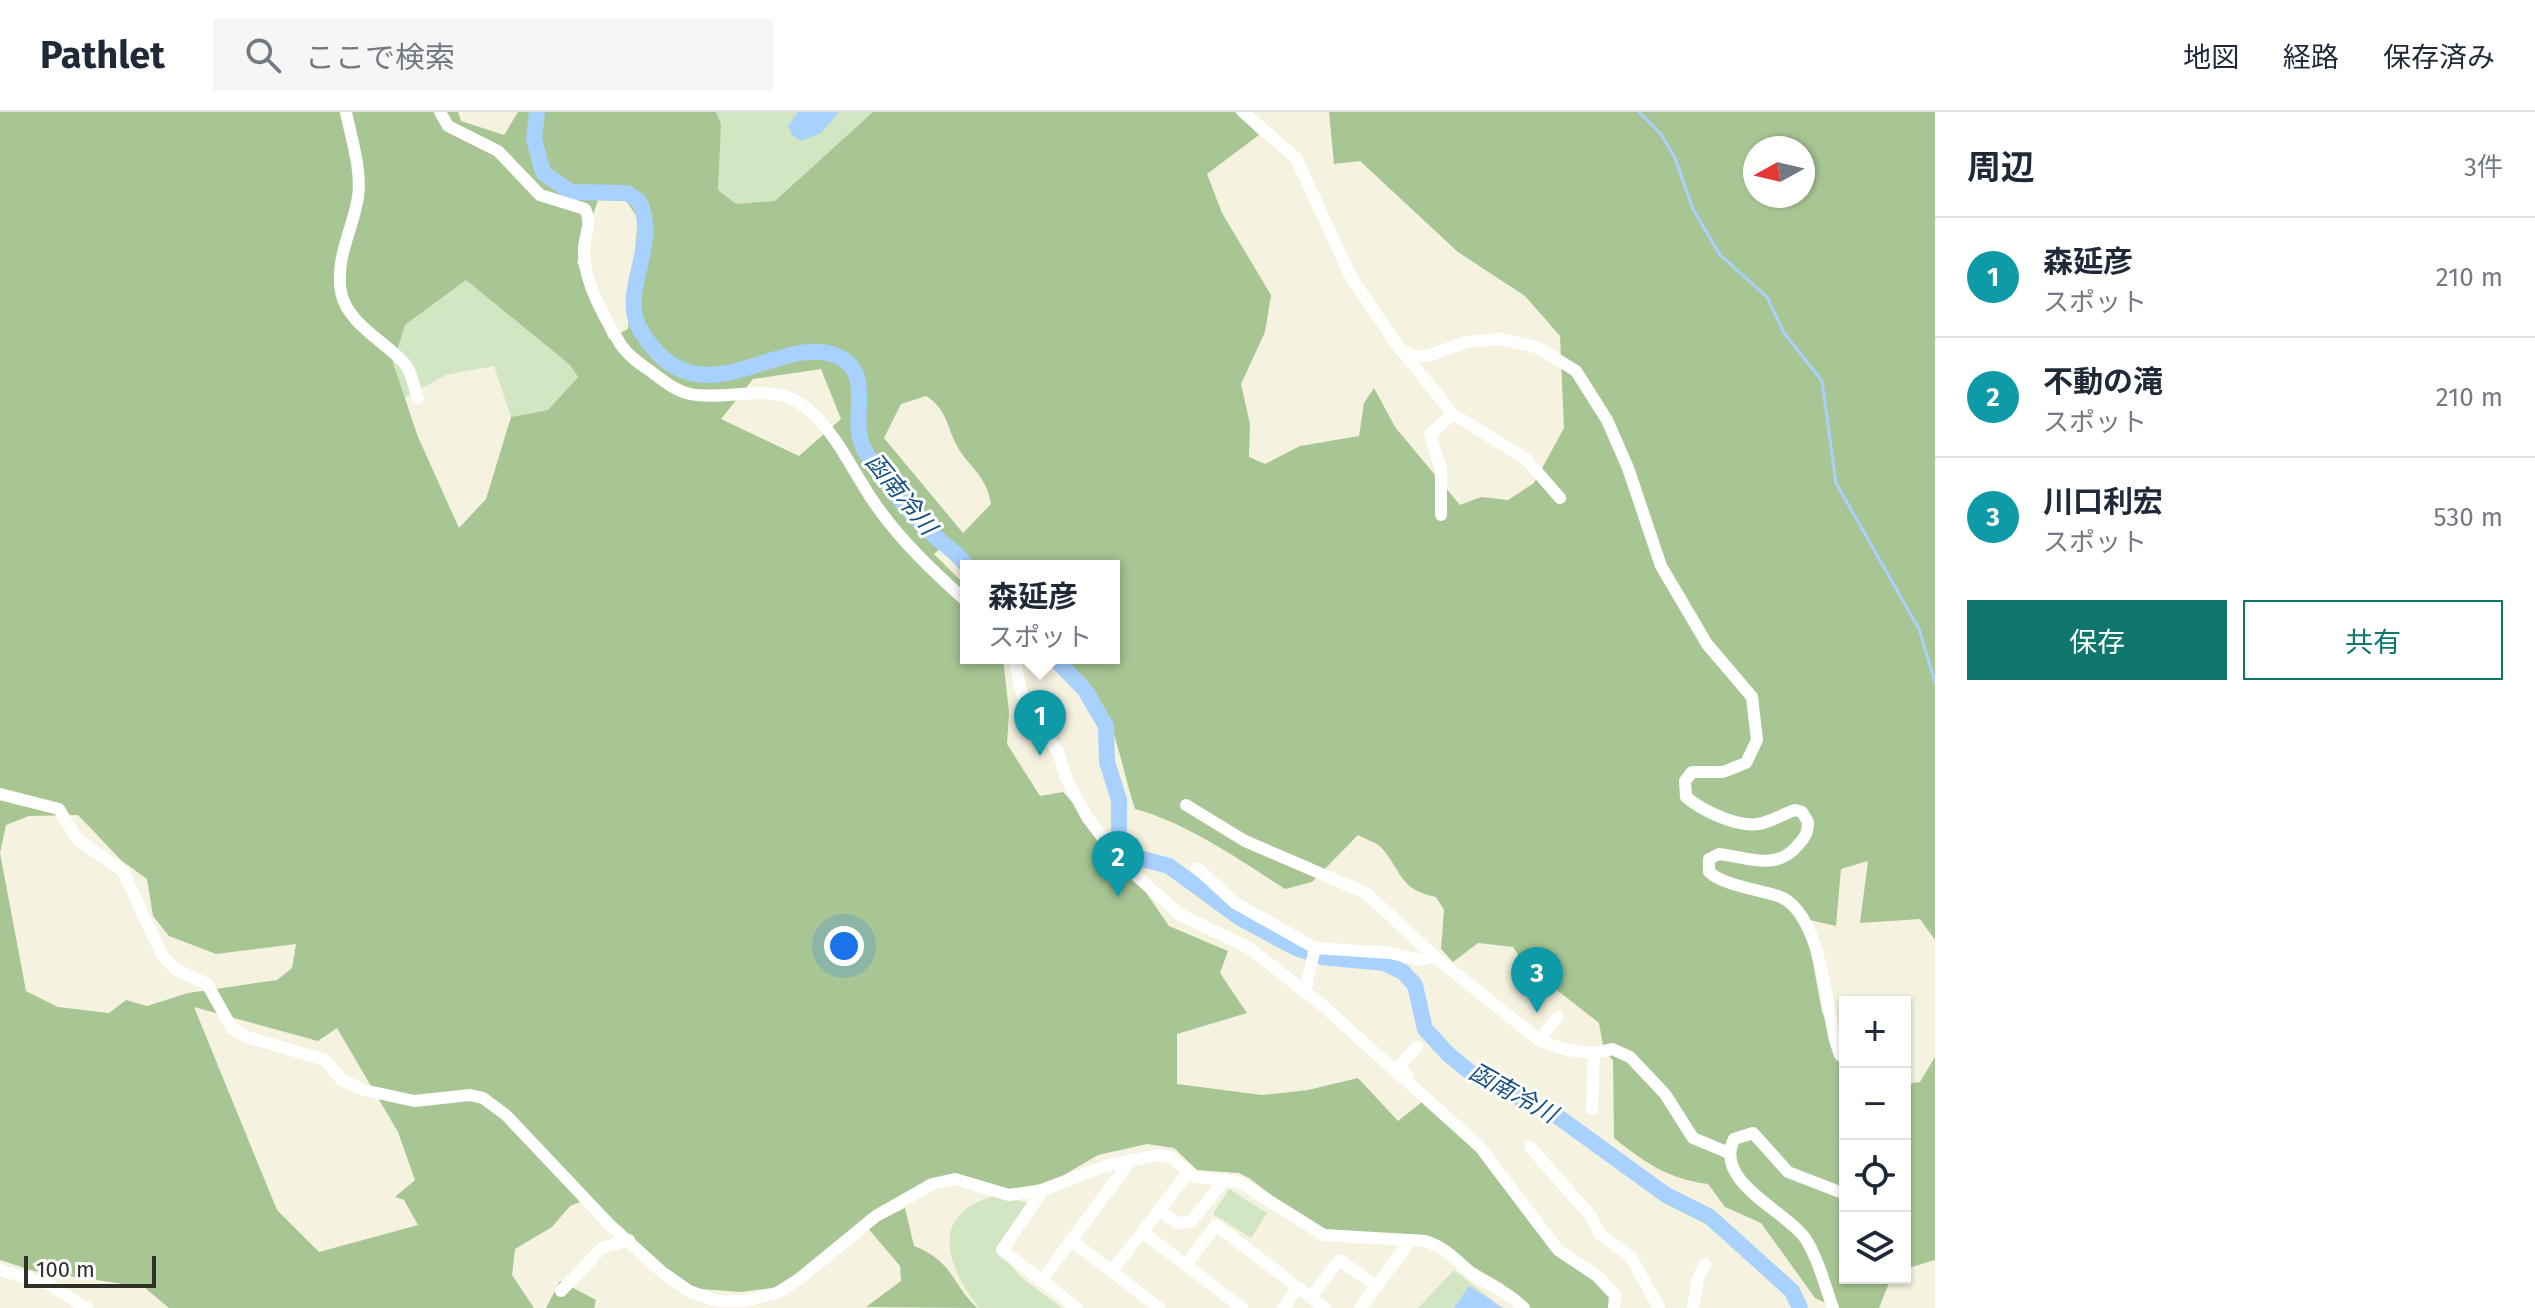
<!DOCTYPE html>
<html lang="ja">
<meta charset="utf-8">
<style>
:root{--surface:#fff;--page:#f6f6f7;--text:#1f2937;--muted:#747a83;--line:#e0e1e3;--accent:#0f766e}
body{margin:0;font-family:"Fira Sans","Noto Sans JP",sans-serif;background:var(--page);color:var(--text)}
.controls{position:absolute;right:24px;bottom:24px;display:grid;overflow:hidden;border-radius:0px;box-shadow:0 2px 6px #0004}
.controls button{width:72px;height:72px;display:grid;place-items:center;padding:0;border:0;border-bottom:2px solid var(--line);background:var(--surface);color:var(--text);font:40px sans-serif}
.compass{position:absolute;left:1743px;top:24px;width:72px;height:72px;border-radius:50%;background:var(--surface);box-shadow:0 2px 6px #0004;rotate:262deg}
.scale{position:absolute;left:24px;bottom:20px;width:132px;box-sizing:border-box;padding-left:8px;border:4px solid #302f28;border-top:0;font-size:22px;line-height:28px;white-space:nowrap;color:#302f28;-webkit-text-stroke:6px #fff;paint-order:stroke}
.you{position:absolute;left:844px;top:834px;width:28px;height:28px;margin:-20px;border:6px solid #fff;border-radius:50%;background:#1a73e8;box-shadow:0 0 0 12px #1a73e833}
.badge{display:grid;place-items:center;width:52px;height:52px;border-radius:50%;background:var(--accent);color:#fff;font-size:26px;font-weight:700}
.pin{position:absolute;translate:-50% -66px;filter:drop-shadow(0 2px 4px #0008)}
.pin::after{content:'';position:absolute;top:42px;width:28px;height:24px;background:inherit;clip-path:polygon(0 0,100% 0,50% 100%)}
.popup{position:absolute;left:960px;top:448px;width:160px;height:104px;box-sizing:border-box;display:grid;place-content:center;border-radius:0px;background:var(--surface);filter:drop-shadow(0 2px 6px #0005);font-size:26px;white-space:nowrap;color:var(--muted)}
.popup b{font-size:30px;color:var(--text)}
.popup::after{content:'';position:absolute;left:50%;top:100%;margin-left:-16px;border:16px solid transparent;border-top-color:var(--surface)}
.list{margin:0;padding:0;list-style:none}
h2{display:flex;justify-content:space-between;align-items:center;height:104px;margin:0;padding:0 32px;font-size:34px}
h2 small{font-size:26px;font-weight:400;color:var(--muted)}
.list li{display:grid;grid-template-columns:52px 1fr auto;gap:24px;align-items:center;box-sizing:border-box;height:120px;padding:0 32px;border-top:2px solid var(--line)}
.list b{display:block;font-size:30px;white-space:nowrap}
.list p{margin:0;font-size:26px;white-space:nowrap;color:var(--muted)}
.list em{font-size:26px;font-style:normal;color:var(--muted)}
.actions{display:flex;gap:16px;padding:24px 32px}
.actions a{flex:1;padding:18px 0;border:2px solid var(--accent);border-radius:0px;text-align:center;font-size:28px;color:var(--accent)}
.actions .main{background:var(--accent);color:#fff}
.icon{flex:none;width:44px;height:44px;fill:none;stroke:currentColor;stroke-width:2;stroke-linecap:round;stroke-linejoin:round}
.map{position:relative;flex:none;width:1935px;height:1196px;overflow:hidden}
header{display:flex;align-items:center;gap:48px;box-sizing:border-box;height:112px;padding:0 40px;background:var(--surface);border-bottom:2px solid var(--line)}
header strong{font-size:38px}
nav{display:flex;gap:44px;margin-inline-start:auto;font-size:28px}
.search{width:560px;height:72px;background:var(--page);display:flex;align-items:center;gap:20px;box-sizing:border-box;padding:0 28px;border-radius:0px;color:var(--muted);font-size:30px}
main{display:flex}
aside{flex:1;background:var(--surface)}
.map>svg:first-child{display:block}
</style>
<header>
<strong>Pathlet</strong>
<div class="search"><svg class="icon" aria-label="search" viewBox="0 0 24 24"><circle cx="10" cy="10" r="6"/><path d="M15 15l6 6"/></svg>ここで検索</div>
<nav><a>地図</a><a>経路</a><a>保存済み</a></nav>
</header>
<main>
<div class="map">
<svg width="1935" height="1196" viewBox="0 0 1935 1196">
<rect width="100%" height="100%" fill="#f6f2e0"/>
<g fill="#d2e6c4">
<path d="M671,0H919L884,40L728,112Z"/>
<path d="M466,168L570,253L578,265L548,298L511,305L494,254L446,263L404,286L392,250L405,213Z"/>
<path d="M1229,1077L1267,1101L1251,1126L1213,1102Z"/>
<path d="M995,1084L1031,1091L999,1140L1023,1167L1062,1196H979C946,1153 928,1102 995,1084Z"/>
<path d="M1454,1158L1502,1196H1418Z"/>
</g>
<g fill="#a8c694" fill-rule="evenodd">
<path d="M0,0H458L461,9L504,23L518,0H716L721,12L718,78L736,92L775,89L873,0H1235L1259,23L1207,62L1222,101L1271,183L1265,220L1241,272L1250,312L1249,345L1265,352L1300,334L1359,324L1364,291L1374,276L1395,315L1460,393L1481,385L1508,388L1534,371L1564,316L1560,224L1525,184L1458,140L1360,49L1334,52L1329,0H1935V828L1920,807L1860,811L1868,749L1841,757L1836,814L1805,807L1822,900L1845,951V1166H1891L1879,1196H1836L1815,1186L1761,1111L1725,1095L1708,1072C1668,1067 1644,1050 1614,1026L1613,948L1604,939L1599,911L1557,878L1548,861L1529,858L1513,835L1478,831L1453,850L1441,837L1444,798L1436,785C1399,778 1402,759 1381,735C1375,730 1365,727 1358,723L1312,770L1285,777C1242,749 1185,710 1135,697C1121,655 1114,598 1084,565C1076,556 1057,551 1046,546H1114V454H978L949,429L934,442L966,474V546H1003L1009,600L1007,632L1040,684L1063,680L1123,747L1169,814L1228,839L1220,861L1247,901L1177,922V972L1262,983L1308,978L1358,966L1398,1009L1422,990L1474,1034L1564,1143L1599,1170L1614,1188L1610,1196H1524L1503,1172L1461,1148L1453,1138L1324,1123L1249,1066L1239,1061L1197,1058L1174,1036L1147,1032L1098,1043L1064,1063L1013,1082L938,1066L862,1117L809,1161L773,1176L740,1180L689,1176L585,1088L570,1094L552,1115L515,1137L512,1163L534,1196H169L144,1175L34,1159L0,1148ZM1755,36H1803V84H1755ZM598,88L626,89L638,106L628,217L609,227L577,150ZM466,168L570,253L578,265L548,298L511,305L486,387L459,416L418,325L393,251L405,213ZM821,257L841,307L799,344L721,307L753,267ZM926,284C946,296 947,314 956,332C969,357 986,361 991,392L963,421L884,326L901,292ZM78,703L122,749L147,767L153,804L169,824L216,842L296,832L292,856L277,868L188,881L147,894L126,888L109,901L58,895L26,879L0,741L6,713L29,704ZM194,895L318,929L337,916L398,1020L415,1068L395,1085L404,1088L418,1113L319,1140L277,1098Z"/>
<path d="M1935,945V1148L1905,1157V972L1920,970Z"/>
<path d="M905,1096L914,1134C953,1149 951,1171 977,1196L866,1195L901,1169L900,1154L867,1115Z"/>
<path d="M560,1169L596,1188L594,1196H546Z"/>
</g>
<g fill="#a8d1fe">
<path d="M798,0H839L821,21L801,29L792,23L788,14Z"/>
<path d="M1469,1174L1503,1196H1454Z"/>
</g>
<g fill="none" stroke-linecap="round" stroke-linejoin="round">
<path stroke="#a8d1fe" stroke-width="3" d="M1639,0L1661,22L1675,46L1693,97L1720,143L1767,185L1784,221L1822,269L1836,371L1919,517L1935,570"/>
<g stroke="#a8d1fe" stroke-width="16">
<path d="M537,0L534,27L543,61L571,80L627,81L639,89C661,134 617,180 641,219C700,318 783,214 841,246C872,263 852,304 861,330C867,349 911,403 927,417C940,430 956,439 967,454"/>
<path d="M1054,546L1085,578L1106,614L1107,650L1119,688V727L1127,743L1169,754L1240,806L1296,836L1322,845L1384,851L1403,860L1415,873L1425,917L1448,942L1476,965L1557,1004L1666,1083L1710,1105L1792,1179L1800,1196"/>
</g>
<g stroke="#fff" stroke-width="12">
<path d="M346,0C351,26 362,58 358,85C353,117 335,146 341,180C347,212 386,230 405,252C412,260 414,276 418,286"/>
<path d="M440,0L448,14L498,39L540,83L585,97C593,113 584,122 584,138C583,169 605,207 621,233C629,245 642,253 653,261C665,270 676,279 690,282C729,290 773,267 808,297C839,324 854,363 878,396C903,431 934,460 966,489"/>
<path d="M1243,0L1296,46L1351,165L1400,237L1414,244H1428L1466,230L1502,227L1539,236L1576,259L1607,308L1628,356L1661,454L1707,532L1752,585L1757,628L1746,651L1723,660H1692L1685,669L1686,685C1703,699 1736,715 1758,712C1771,710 1783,702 1795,698L1802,700L1808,710C1808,720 1805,726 1798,733C1776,760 1748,745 1719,742L1709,747V760C1725,774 1757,777 1778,784C1820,798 1826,890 1835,928L1840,943L1845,947"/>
<path d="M1402,239L1453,302L1526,347L1560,386"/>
<path d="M1441,403V357L1430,322L1453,302"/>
<path d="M1014,546L1024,591L1059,642L1066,666L1087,705L1122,751L1179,802L1249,836L1321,892L1480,1035L1558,1138L1597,1164L1615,1183L1614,1196"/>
<path d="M0,682L59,697L77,727L123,759L162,843L175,857L207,872L232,916L247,925L325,948L342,968L364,978L414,989L470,983L483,986L506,1003L610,1113L662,1160L689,1179L717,1189H746L777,1181L799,1167L876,1104L932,1072L955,1067L1009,1083L1043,1078L1105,1054L1158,1043L1170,1045L1196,1065L1239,1070L1324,1123L1425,1129C1445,1135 1456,1148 1471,1161C1489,1175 1505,1177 1524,1196"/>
<path d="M1186,693L1245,729L1366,781L1435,845L1539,928C1562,938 1588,945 1612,937L1630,945L1665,982L1693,1026L1729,1041"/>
<path d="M1197,756L1235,791L1315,836L1390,841L1421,848L1435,845"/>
<path d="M1305,879L1315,836"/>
<path d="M1539,928L1558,905"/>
<path d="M1408,965L1399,954L1417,935"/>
<path d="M1592,997L1594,941"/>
<path d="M1530,1035L1590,1103L1600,1122L1631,1145L1659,1196"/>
<path d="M1043,1078L1002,1138L1077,1196"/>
<path d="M1159,1098L1177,1111L1191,1110L1225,1067"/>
<path d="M1142,1120L1186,1153L1216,1113L1325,1196"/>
<path d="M1072,1129L1159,1196"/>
<path d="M1186,1153L1242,1196"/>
<path d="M0,1158L50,1173L87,1196"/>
<path d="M1112,1159L1188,1061"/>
<path d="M1041,1169L1131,1048"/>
<path d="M561,1179L602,1136L629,1128"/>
<path d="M1311,1185L1339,1148L1377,1174"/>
<path d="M1283,1196L1298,1175"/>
<path d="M1360,1196L1411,1128"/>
<path d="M1693,1196L1698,1166L1705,1152"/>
<path d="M1833,1196C1825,1174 1818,1146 1805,1126C1785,1098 1713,1070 1734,1027L1753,1021L1788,1060L1845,1082"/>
</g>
</g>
<g text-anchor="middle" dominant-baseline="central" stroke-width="6" stroke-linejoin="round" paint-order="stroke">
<g font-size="24" font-style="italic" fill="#155085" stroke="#fff">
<text transform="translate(901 382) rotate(51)">函南冷川</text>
<text transform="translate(1513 981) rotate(29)">函南冷川</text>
</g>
</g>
</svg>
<div class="controls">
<button>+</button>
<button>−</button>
<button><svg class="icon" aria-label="locate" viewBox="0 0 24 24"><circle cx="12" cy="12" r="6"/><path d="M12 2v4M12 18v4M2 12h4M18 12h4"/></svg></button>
<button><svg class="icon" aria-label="layers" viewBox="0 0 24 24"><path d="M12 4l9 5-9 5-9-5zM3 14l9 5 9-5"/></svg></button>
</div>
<svg class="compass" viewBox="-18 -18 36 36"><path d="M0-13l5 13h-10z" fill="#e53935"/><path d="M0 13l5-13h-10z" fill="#747a83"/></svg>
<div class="scale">100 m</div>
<div class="you"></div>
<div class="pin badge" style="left:1040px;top:644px;background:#0f9aa8">1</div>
<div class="popup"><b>森延彦</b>スポット</div>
<div class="pin badge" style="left:1118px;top:785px;background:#0f9aa8">2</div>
<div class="pin badge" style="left:1537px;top:901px;background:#0f9aa8">3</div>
</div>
<aside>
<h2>周辺<small>3件</small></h2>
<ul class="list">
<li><span class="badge" style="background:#0f9aa8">1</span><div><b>森延彦</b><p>スポット</p></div><em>210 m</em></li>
<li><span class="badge" style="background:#0f9aa8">2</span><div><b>不動の滝</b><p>スポット</p></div><em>210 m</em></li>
<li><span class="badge" style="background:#0f9aa8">3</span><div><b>川口利宏</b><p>スポット</p></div><em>530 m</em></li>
</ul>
<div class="actions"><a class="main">保存</a><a>共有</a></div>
</aside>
</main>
